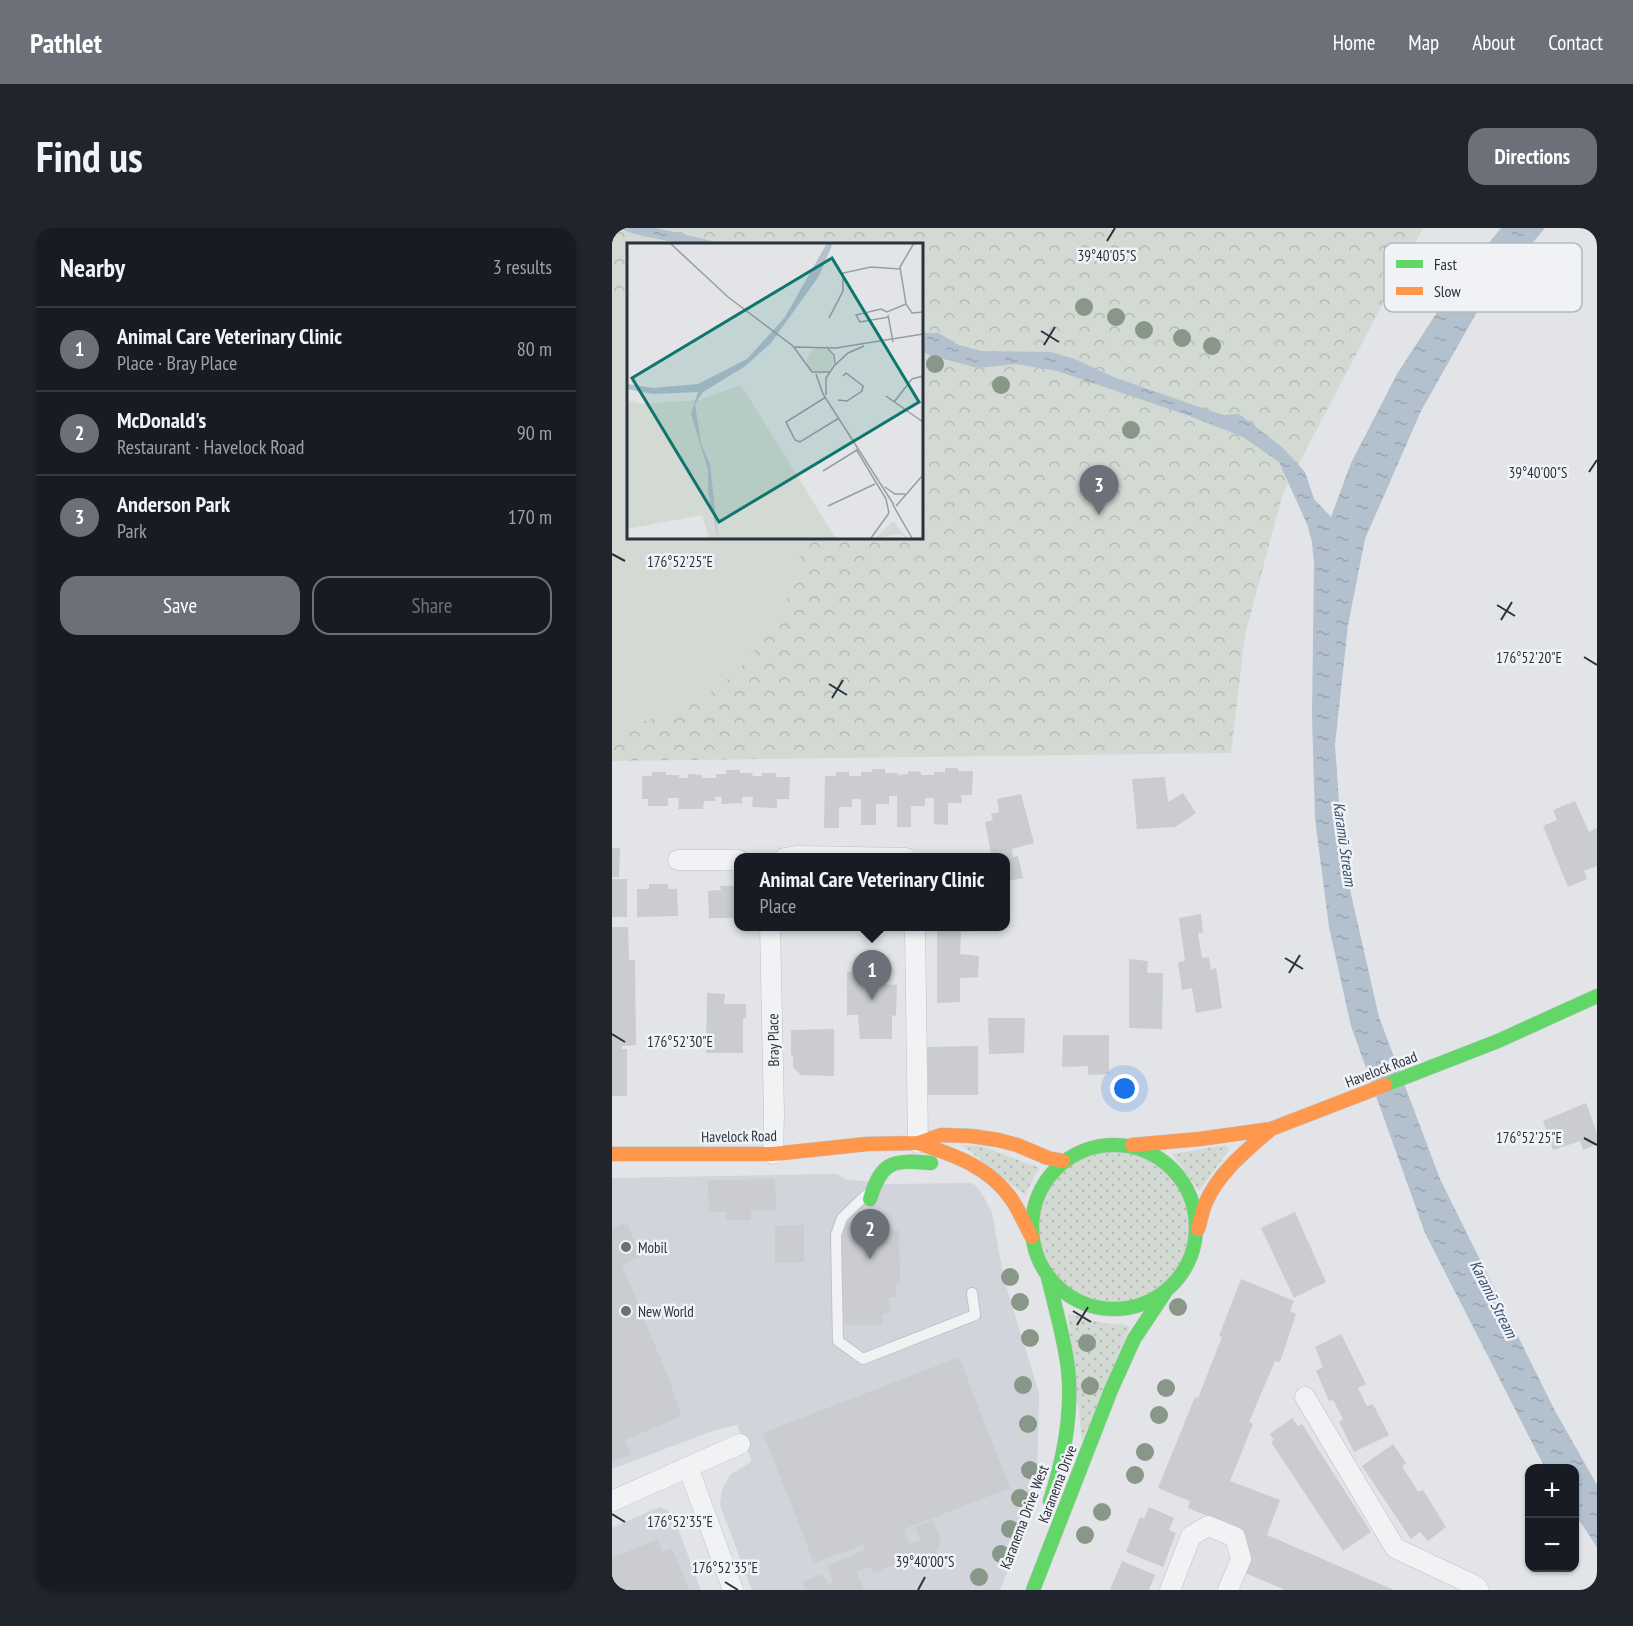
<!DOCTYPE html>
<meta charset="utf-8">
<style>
:root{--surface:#171b24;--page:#20242c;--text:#f1f3f6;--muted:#9ea1a6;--line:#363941;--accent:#6b7079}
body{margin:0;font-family:"PT Sans Narrow",sans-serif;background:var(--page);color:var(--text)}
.controls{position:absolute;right:18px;bottom:18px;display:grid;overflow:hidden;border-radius:12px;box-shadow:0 2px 4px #0004}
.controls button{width:54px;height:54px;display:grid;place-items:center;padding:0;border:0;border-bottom:2px solid var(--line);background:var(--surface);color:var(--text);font:30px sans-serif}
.you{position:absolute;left:513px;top:861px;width:21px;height:21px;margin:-15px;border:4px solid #fff;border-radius:50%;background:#1a73e8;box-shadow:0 0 0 9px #1a73e833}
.badge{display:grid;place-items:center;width:39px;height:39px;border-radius:50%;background:var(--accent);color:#fff;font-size:20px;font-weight:700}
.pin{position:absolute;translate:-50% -50px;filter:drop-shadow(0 2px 3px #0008)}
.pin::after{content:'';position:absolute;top:32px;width:21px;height:18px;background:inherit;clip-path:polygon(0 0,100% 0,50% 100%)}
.popup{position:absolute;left:122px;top:625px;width:276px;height:78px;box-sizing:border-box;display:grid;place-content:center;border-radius:12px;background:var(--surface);filter:drop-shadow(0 2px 4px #0005);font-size:20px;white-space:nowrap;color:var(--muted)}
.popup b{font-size:22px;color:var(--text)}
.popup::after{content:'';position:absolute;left:50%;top:100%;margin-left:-12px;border:12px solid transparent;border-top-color:var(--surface)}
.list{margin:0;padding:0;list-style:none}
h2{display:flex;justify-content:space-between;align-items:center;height:78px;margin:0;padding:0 24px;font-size:26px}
h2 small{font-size:20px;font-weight:400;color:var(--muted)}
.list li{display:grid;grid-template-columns:39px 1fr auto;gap:18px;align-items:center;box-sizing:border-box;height:84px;padding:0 24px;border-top:2px solid var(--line)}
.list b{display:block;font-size:22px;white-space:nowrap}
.list p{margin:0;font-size:20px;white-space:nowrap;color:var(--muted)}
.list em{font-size:20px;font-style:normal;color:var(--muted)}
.actions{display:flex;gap:12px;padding:18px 24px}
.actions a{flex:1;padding:14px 0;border:2px solid var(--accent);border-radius:18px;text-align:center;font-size:21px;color:var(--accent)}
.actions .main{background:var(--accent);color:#fff}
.map{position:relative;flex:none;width:985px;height:1362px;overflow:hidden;border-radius:18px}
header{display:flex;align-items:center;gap:36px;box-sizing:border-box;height:84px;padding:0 30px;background:var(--accent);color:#fff}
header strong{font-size:28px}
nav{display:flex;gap:33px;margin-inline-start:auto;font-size:21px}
.intro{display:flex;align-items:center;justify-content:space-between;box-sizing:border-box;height:144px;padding:0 36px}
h1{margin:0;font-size:42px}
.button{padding:15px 27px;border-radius:18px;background:var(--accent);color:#fff;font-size:21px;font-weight:700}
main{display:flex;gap:36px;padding:0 36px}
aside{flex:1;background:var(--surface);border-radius:18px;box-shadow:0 2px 4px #0004}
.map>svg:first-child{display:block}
</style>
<header>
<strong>Pathlet</strong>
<nav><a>Home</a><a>Map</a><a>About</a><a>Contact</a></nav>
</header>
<div class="intro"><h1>Find us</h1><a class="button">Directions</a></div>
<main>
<aside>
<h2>Nearby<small>3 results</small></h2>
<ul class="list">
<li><span class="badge">1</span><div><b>Animal Care Veterinary Clinic</b><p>Place · Bray Place</p></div><em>80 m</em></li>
<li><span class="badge">2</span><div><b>McDonald's</b><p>Restaurant · Havelock Road</p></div><em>90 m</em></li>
<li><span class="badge">3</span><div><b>Anderson Park</b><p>Park</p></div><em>170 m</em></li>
</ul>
<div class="actions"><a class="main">Save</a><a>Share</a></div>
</aside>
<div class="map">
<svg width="985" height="1362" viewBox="0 0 985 1362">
<defs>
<pattern id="grass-dots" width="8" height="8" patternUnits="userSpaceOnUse" patternTransform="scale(1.5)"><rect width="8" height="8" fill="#d3dad3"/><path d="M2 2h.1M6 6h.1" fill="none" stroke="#b5bcb6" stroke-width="1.8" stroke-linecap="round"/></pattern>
<pattern id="park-crowns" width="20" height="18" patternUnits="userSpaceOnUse" patternTransform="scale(1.5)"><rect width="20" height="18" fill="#d3dad3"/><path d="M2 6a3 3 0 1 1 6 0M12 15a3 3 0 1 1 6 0" fill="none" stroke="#b5bcb6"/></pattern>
<pattern id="water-ripples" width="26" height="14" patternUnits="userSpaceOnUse" patternTransform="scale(1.5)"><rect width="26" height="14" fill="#b3c0ce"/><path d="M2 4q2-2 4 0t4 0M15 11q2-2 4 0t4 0" fill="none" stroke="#9aa5b2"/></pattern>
</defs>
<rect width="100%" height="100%" fill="#e2e4e7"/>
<g fill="#d1d4da">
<path d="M225,946L233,951L276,956L358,955L363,957L372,969L380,985L392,1051L427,1165L425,1254L413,1288L418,1290L388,1362H140L108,1277L110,1262L118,1247L140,1233L125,1197L100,1203L0,1241V950Z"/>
<path d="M47,1279L53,1281L59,1285L62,1290L89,1362H0V1300Z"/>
</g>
<g fill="url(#grass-dots)">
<circle cx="502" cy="999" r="82"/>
<path d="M350,917L369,918L428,940L423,947L413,967Z"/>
<path d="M614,917L617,922L587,963L560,926Z"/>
<path d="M456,1086C471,1088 484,1095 499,1096C506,1097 511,1095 518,1099L470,1213Z"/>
</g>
<path fill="url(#park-crowns)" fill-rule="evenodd" d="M0,0H811L671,265L633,407L619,525L0,533ZM16,16H309V309H16Z"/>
<path fill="#d3dad3" d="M0,78L16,79V309H190C185,379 140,442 80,476C55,489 27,495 0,499Z"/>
<g fill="url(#water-ripples)">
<path d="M7,0H45L108,15L126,14L131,16H70L22,6Z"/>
<path d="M889,0H933L870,75L809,183L753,311L736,397L723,517L731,631L767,789L828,951L942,1181L985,1257V1319L963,1286V1240H933L813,1005L739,798L717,699L703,591L700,487L702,335L700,314L695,296L667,234L631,209L575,187L445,143L404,136L366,140L320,128L309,123V105H326L347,117L369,123L439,124L463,131L504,150L593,181L612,187L627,186L670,219L693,244L702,271L719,289L739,235L785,146L844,55Z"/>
</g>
<g fill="#cacccf">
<path d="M333,540H346V543H361L360,567H349L350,575H336V597L322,596V570H313V578H299V599H285V568H277V576H264V597H249V571H240V579H227V600H212L213,548H224V544H237V548H249V544H260V541H273V545H286L285,547L296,546V543L309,544V547H322V544H333Z"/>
<path d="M114,542H128V545H141L140,548H150V545H164V549H178L177,571H165V580L140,579L141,569H130V575L109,576L110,569H103V573H92L91,581H66L67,570H56V578H36V571H30V548H40V544H54V547H67V550H76V546L90,547V550H104V546H114Z"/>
<path d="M553,549L556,574L571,565L584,585L563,599L525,601L520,551Z"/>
<path d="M409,566L422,615L400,621L401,629L406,628L411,650L394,653V630H380L373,594L381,592L379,586L387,584L385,571Z"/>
<path d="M963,573L977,604L985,600V638L972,643L975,651L956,659L931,598L945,592L941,582Z"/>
<path d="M0,620H8L7,649H0Z"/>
<rect x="0" y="651" width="15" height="38"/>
<path d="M37,656H56V661H65L66,688L25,689V661H37Z"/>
<path d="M108,658H127V690H97L96,663L109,662Z"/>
<path d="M589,686L591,705H586L590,730L597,729L599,742L604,740L610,780L584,785L580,760L570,762L566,734L573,733L567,690Z"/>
<path d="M325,698H367V703L349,704L348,726L367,728L366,749L348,750V774L325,775Z"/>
<path d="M0,699H16L17,732H23L24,817L10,818V821H15V868H0Z"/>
<path d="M517,731L536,733L535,745H551L550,801L517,800Z"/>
<path d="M235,744H270V756L285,757L284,788L280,787V811H248L246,787H235Z"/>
<path d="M95,765L113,766L112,776H134V790H131V825H94Z"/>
<path d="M376,790H413L412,825L377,826Z"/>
<path d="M222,801V848L189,847L181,839V827H179V802Z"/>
<path d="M451,807H497V846L476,847V838L450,839Z"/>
<path d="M366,818V867H316L315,819Z"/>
<path d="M974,875L985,905V916L971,922L968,913L941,922L931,893Z"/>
<path d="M163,951L164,982L139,983V992H114V984H97L96,952Z"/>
<path d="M683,984L714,1054L682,1070L649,1000Z"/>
<path d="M272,994L273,1002H287L288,1056H284V1069H277L278,1085L271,1086L270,1097H233L232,1086H230L229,1007H230V995Z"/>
<path d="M13,995H15L28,1029L10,1037L58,1154L69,1188L13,1212L19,1226L0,1234V1011L7,1027L0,1008V1000Z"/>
<path d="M192,997V1034L163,1035V998Z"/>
<path d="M629,1051L682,1073L678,1083L684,1086L668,1134L663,1133L637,1194L641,1196L618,1253L668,1272L655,1307L782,1362H671V1361L631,1344L638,1326L632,1303L576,1280L578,1273L546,1260L583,1169L586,1170L610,1109L607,1108Z"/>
<path d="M729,1106L754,1156L746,1160L755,1178L761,1176L777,1207L742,1224L727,1194L731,1191L721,1172L717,1173L704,1143L711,1139L703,1119Z"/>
<path d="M347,1129L398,1260L292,1301L298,1316L308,1312L303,1299L321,1292L329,1312L323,1328L283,1343L281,1337L261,1345L259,1339L245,1344L252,1362H194L190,1354L211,1346L215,1356L221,1354L215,1338L253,1322L251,1317L202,1335L151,1205Z"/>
<path d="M680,1190L686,1198L690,1196L759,1304L731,1323L659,1214L662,1212L658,1206Z"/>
<path d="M781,1216L794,1235L790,1238L806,1264L811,1262L834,1299L816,1313L808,1304L799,1311L750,1238Z"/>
<path d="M537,1279L562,1290L557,1302L564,1305L551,1339L514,1324L528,1289L532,1291Z"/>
<path d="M46,1311L50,1324L60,1320L77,1362H0V1330Z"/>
<path d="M510,1333L543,1347L537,1362H498Z"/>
</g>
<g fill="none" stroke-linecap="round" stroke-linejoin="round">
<defs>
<path id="lane" d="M254,967L230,990L224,1007L226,1113L251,1131L363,1087L360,1065"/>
<g id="street">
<path d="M173,630L186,628L294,630"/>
<path d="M66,632H127"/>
<path d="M158,698L162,886L161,926"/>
<path d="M303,698L306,915"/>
<path d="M693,1169L783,1320L864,1358L867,1362"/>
<path d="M76,1239L121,1362"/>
<path d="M0,1273L128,1216"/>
<path d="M558,1362L579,1308L596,1298L623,1309L629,1331L616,1362"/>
</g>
<g id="fast">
<path d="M773,857L886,813L985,768"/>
<circle cx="502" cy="999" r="82"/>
<path d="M258,971C270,932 281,932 319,935"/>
<path d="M436,1049C443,1079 452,1109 456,1140C461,1186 452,1230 438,1273"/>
<path d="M421,1362L499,1162L522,1111L552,1066"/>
</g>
<g id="slow">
<path d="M306,915C342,927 378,939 400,972C408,984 413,997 420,1009"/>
<path d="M520,917L588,911L659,901L773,857"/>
<path d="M0,926H161L255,916L306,915L329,907L359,908L386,912L405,917L436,930L451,933"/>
<path d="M586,1001C589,992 590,983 594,974C607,944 635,922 659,901"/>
</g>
</defs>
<use href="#lane" stroke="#c1c2c5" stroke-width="12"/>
<use href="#street" stroke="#c1c2c5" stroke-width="21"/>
<use href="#fast" stroke="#c1c2c5" stroke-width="15"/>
<use href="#slow" stroke="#c1c2c5" stroke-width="15"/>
<use href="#lane" stroke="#f1f2f4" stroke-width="10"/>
<use href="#street" stroke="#f1f2f4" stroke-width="20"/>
<use href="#fast" stroke="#63d668" stroke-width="14"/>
<use href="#slow" stroke="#ff974d" stroke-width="14"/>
</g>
<g fill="#889788">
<circle cx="472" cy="79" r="9"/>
<circle cx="504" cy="89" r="9"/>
<circle cx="532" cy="102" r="9"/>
<circle cx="570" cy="110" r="9"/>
<circle cx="600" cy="118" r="9"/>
<circle cx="323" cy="136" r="9"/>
<circle cx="389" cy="157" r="9"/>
<circle cx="519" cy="202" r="9"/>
<circle cx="398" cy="1049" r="9"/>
<circle cx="408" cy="1074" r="9"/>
<circle cx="566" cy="1079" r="9"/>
<circle cx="418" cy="1110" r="9"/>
<circle cx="475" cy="1115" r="9"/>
<circle cx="411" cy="1157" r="9"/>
<circle cx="478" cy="1158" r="9"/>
<circle cx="554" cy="1160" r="9"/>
<circle cx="547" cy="1187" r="9"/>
<circle cx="416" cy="1196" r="9"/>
<circle cx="533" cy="1224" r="9"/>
<circle cx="418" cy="1242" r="9"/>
<circle cx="523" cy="1247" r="9"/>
<circle cx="408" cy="1270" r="9"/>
<circle cx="490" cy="1284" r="9"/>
<circle cx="398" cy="1301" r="9"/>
<circle cx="473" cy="1307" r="9"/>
<circle cx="389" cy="1326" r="9"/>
<circle cx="367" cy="1349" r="9"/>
</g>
<path fill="none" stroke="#2b323e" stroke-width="2" d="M495,13L503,0M429,103L447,114M432,117L443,99M977,244L985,232M0,326L13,333M885,377L903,388M889,392L900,374M972,429L985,437M217,456L235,467M220,470L231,452M673,730L691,741M677,745L688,727M0,806L13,814M972,910L985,917M461,1083L479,1094M465,1097L476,1079M0,1286L13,1294M113,1354L126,1362M306,1362L313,1349"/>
<g fill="#6b7079" stroke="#f0f2f6" stroke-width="2">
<circle cx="14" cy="1019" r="6"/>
<circle cx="14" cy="1083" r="6"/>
</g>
<g text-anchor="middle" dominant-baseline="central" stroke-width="5" stroke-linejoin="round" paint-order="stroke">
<g font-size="15" fill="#2b323e" stroke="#f0f2f6">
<text transform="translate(161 812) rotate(-91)">Bray Place</text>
<text transform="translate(769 841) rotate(-21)">Havelock Road</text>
<text transform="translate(127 908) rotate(-1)">Havelock Road</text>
<text transform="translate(445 1256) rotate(-69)">Karanema Drive</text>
<text transform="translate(412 1289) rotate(-69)">Karanema Drive West</text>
</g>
<g font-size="15" fill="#2b323e" stroke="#f0f2f6" text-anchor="start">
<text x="26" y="1019">Mobil</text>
<text x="26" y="1083">New World</text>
</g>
<g font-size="16" font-style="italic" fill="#39506d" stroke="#f0f2f6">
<text transform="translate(733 616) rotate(82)">Karamū Stream</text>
<text transform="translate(882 1071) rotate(63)">Karamū Stream</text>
</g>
</g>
<g transform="translate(15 15)">
<rect width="296" height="296" fill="#e2e4e7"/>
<path d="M180 118a13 13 0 1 1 26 0a13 13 0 1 1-26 0ZM266,278L280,295L273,291L249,295Z" fill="#d3dad3"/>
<path d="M114,142L208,294L214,295H82L75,272L0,286V157L15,161L72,157Z" fill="#d3dad3"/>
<path d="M100 257a36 36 0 1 1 72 0a36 36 0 1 1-72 0Z" fill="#d3dad3"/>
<path d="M200,0H206L192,33L144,100L117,124L76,149L68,161L74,201L83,221L91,295L81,249V227L64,171L71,149L26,151L0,146V141L26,145L71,141L120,116L158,74Z" fill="#b3c0ce"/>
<path fill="none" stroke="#999da3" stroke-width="1.5" d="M43,0L101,54L166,103L185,129H203M279,61L285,70L296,69M261,72L266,99M262,74L233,79L229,72L254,66L260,69L279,61L273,24L287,0M202,75L216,48V30L244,24L273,26M168,104L209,105L296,91M199,104L207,112L208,121M189,131L196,151L267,262M199,152V135L207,123L221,110L237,103M259,153L296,179M199,154L159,179L168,197L173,199L212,175M211,157L220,158L235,148L236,143L219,130L216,133M267,159L285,136L296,133M229,206L259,256L262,270M196,228L230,207M258,244L268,251H278M266,262L285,295M201,263L248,241M269,263L296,232M244,295L262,270"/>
<path fill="#0f766e" fill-opacity="0.15" stroke="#0f766e" stroke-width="3" d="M205,15L292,159L92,279L5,135Z"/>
<rect width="296" height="296" fill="none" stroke="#2b323e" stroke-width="3"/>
</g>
<rect x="772" y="15" width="198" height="69" rx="9" fill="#f0f2f6" stroke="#b5b8bf" stroke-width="1.5"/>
<rect x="784" y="32" width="27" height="8" fill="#63d668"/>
<rect x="784" y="59" width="27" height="8" fill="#ff974d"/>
<g font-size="16" fill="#2b323e">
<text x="822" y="42">Fast</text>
<text x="822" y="69">Slow</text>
</g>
<g font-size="15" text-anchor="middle" fill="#2b323e" stroke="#f0f2f6" stroke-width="5" stroke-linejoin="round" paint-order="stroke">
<text x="495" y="33">39°40'05"S</text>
<text x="926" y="250">39°40'00"S</text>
<text x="68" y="339">176°52'25"E</text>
<text x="917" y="435">176°52'20"E</text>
<text x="68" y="819">176°52'30"E</text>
<text x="917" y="915">176°52'25"E</text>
<text x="68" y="1299">176°52'35"E</text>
<text x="313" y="1339">39°40'00"S</text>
<text x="113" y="1345">176°52'35"E</text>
</g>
</svg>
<div class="controls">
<button>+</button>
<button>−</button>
</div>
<div class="you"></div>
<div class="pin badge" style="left:260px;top:772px">1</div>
<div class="popup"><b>Animal Care Veterinary Clinic</b>Place</div>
<div class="pin badge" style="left:258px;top:1031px">2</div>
<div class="pin badge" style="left:487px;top:287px">3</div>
</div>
</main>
